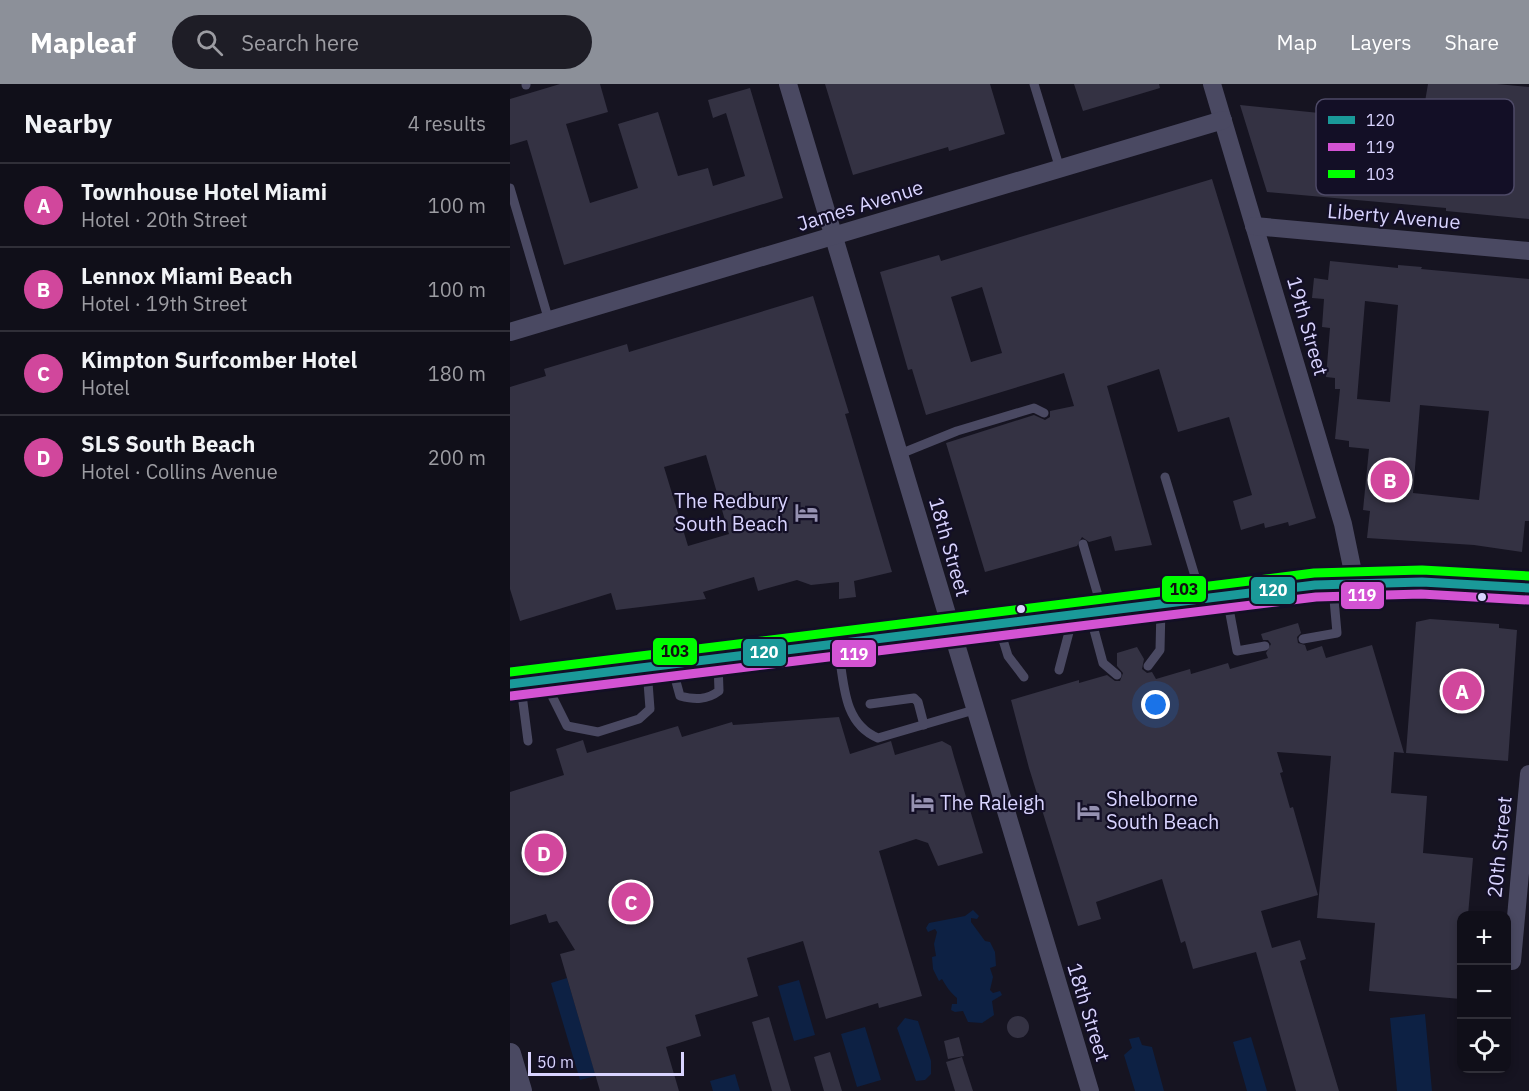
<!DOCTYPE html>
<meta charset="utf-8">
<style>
:root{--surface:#100f19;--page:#1e1d26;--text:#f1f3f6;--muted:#9c9ca2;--line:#302f38;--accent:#8c9099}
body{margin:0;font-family:"IBM Plex Sans",sans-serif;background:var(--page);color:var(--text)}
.controls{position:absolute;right:18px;bottom:18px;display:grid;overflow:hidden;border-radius:12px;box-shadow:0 3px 9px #0003}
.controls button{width:54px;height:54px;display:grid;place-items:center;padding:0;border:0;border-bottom:2px solid var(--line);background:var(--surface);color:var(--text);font:30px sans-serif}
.scale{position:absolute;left:18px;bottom:15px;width:156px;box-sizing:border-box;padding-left:6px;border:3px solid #d9d4ff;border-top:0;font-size:16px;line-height:21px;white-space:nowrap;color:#d9d4ff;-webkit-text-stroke:4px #130f26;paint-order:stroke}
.you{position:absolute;left:646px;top:621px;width:21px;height:21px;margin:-15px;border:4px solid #fff;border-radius:50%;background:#1a73e8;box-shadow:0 0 0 9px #1a73e833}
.badge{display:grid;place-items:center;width:39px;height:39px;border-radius:50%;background:var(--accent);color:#fff;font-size:20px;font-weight:700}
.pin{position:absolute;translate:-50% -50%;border:3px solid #fff;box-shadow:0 2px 6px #0006}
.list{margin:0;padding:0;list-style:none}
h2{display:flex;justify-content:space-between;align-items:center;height:78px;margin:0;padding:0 24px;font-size:26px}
h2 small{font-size:20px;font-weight:400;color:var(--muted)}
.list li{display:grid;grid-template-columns:39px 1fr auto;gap:18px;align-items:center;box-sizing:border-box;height:84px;padding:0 24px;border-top:2px solid var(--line)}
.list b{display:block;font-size:22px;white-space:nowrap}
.list p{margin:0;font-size:20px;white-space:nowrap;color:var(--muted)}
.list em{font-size:20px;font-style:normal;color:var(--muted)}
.icon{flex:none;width:33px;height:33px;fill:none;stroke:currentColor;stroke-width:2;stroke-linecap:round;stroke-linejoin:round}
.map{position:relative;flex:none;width:1019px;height:1007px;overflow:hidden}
header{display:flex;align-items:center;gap:36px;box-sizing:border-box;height:84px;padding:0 30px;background:var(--accent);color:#fff}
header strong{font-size:28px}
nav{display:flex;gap:33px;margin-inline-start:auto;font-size:21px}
.search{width:420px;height:54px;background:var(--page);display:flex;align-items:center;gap:15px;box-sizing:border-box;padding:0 21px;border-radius:33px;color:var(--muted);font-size:22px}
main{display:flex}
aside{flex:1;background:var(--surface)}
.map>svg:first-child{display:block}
</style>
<header>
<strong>Mapleaf</strong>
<div class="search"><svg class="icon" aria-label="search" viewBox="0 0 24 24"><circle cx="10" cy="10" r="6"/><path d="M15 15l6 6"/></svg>Search here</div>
<nav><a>Map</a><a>Layers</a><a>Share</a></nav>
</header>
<main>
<aside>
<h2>Nearby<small>4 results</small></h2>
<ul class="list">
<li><span class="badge" style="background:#d1479c">A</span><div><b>Townhouse Hotel Miami</b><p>Hotel · 20th Street</p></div><em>100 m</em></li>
<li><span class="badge" style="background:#d1479c">B</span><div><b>Lennox Miami Beach</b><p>Hotel · 19th Street</p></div><em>100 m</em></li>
<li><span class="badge" style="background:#d1479c">C</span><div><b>Kimpton Surfcomber Hotel</b><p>Hotel</p></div><em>180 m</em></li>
<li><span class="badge" style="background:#d1479c">D</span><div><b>SLS South Beach</b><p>Hotel · Collins Avenue</p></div><em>200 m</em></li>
</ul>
</aside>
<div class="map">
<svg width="1019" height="1007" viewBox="0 0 1019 1007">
<rect width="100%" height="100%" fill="#161421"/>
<g fill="#0d2144">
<path d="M463,826L469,832L467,835L461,834V838L475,857L480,858L485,868L486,882L480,884L483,893L480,906L483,909L490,907L492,911L482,917L484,931L472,939L458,938L453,927L445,928L441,926L442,920H447V914C440,908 436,902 432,895L429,897L423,885L422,873L426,872L424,860L427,848L425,845L418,848L416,844L419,839L455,832Z"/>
<path d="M57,894L86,992L70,996L41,899Z"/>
<path d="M289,896L305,951L284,957L268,902Z"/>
<path d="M915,930L922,1007H887L880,934Z"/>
<path d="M395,934L408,937L421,977V990L415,996L406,997L387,944Z"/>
<path d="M355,943L371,996L347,1003L331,950Z"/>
<path d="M629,953L632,961L642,963L654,1007H625L614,971L622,964L619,955Z"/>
<path d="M741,953L757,1007H737L723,958Z"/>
<path d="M225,990L230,1007H203L200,997Z"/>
</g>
<g fill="#343243" fill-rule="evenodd">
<path d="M50,0H90L98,28L56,40L80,119L128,104L108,40L148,28L168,92L198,84L203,102L235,92L216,29L203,34L198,16L240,4L273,114L54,181L17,56L0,61V15Z"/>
<path d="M315,0H480L495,50L439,67L438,63L343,91Z"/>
<path d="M564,0H649L650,4L573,27Z"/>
<path d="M918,0H987L1019,3V135L936,127V124L757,108L730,21L839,32V36L911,41Z"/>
<path d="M702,95L806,434L779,442L778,438L755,444L754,439L731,446L723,417L742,411L719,333L668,348L649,285L597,302L642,461L605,467L601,452L579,458L572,453L567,462L475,488L436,359L524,331L535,336L540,333V327L564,322L554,289L416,331L402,285L398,286L370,188L429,171L431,177ZM472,203L492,269L461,278L441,213Z"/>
<path d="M820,177L888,184V181L912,183L911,185L1019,195V437H1015L1012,468L964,461L857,454L860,427L853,426L859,365L839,363V357L825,355L830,305H825V294L816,293L820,244L812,243L814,215L802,214L804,194L818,196ZM855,217L888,221L880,318L847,315ZM910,321L979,327L969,416L903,409Z"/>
<path d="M303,212L339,329L335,330L382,488L344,497L346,513L329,515V498L301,501L287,496L248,507L244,493L193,508L196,515L106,526L101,509L10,537L0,505V303L36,292L34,285L117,260L119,268ZM196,371L219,450L178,462L154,383Z"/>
<path d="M920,535L989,540V544L1007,546L998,677L896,669L906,538Z"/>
<path d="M788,539L791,549L787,553L788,559L795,561L797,567L812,562L816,574L862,561L894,669L884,668L881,709L917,712L913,769L963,774L958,831H951V915L859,907L865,839L807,834L821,672L767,668L773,688L770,689L780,724L783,723L808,811L751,827L762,864L790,856L796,875L790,877L829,1007H786L746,868L683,885L675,857L671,859L652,795L586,818L591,835L568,842L519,684L501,616L569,596V599L597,591L605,597H610L613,589L607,582V569L627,563L634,575L632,585L637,589L642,588L646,595L680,585L681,590L718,579L720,585L758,574L756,569L761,560L758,556H753L751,550Z"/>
<path d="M329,633L340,670L381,657L385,671L432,657L441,662L444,673L473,769L428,782L418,759L406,755L369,767L412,912L369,924L368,919L316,935L293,857L237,874L248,912L185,931L191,952L156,963L169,1007H90L50,870L65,866L47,837L39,839L36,830L0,841V708L54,691L46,665L73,656L77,669L168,642L172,653L222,638L223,641Z"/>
<circle cx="508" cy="943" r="11"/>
<path d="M259,933L281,1007H262L242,938Z"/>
<path d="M449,953L454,972L438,975L434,957Z"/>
<path d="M320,968L332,1007H314L304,973Z"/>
<path d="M452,973L463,1007H445L436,978Z"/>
</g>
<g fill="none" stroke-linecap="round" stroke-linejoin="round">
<g stroke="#4a4962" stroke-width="9">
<path d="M16,0V1"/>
<path d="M524,0L550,85"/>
<path d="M0,104L39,237"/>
<path d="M390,370L447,347L524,324L534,329"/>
<path d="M655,393L691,512"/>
<path d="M573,460L592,525"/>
<path d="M717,514L727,567L755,562"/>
<path d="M580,531L593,579L607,591"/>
<path d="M489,543L498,572L514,593"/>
<path d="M793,555L827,549L823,504"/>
<path d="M328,562C334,597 332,639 368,654L464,626"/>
<path d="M638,582L650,566L651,523"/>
<path d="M162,583L170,612C185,616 197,616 209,607L208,579"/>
<path d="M549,586L563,533"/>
<path d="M35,598L57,642L88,648L129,635L140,625L137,585"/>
<path d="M11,603L18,657"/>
<path d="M360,620L404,614L408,618L414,641"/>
</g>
<g stroke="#4a4962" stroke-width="18">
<path d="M278,0L580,1007"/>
<path d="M702,0L833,440L845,498"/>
<path d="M744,142L1019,167"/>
<path d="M0,248L713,36"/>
<path d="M1002,877L1019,690"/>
</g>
<path stroke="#4a4962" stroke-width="22" d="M0,970L11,1007"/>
<path stroke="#5e5373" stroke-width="28" d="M0,600L805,501C876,495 947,497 1019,504"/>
<defs>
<path id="bus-1" d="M0,600L805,501L912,498L1019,504"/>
<path id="bus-2" d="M1,612L806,513L911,510L1018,516"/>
<path id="bus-3" d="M0,588L804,489L912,486L1019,492"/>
</defs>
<use href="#bus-1" stroke="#130f26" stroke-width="14"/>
<use href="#bus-2" stroke="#130f26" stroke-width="14"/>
<use href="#bus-3" stroke="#130f26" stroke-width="14"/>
<use href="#bus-1" stroke="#1a9999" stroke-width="9"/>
<use href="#bus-2" stroke="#d353d3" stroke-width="9"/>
<use href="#bus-3" stroke="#0f0" stroke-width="9"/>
</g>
<defs>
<symbol id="hotel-bare" viewBox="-9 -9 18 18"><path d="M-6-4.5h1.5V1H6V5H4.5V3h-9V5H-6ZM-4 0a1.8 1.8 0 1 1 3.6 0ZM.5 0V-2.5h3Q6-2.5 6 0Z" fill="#9591b1" stroke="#130f26" stroke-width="2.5" paint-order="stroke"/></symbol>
</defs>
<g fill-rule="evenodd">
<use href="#hotel-bare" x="280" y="412" width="33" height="33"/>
<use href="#hotel-bare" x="396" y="702" width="33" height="33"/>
<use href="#hotel-bare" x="562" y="710" width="33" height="33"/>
</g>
<g fill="#d9d4ff" stroke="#130f26" stroke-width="2">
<circle cx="972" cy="513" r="5"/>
<circle cx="511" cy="525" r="5"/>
</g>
<g text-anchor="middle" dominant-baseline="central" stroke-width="4.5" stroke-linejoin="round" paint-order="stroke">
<g font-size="20" fill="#d9d4ff" stroke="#130f26">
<text transform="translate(350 121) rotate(-17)">James Avenue</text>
<text transform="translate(884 132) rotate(5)">Liberty Avenue</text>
<text transform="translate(798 242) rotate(74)">19th Street</text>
<text transform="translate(440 463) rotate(74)">18th Street</text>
<text transform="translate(989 763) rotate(-84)">20th Street</text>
<text transform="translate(579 928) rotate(73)">18th Street</text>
</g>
<g font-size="20" fill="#d9d4ff" stroke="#130f26" text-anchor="start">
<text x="278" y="416" text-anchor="end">The Redbury<tspan x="278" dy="23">South Beach</tspan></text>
<text x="596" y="714">Shelborne<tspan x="596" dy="23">South Beach</tspan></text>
<text x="430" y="718">The Raleigh</text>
</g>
</g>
<rect x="806" y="15" width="198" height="96" rx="9" fill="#130f26" stroke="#4e4a67" stroke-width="1.5"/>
<rect x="818" y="32" width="27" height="8" fill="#1a9999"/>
<rect x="818" y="59" width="27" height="8" fill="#d353d3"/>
<rect x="818" y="86" width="27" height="8" fill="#0f0"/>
<g font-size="16" fill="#d9d4ff">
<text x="856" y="42">120</text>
<text x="856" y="69">119</text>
<text x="856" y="96">103</text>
</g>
<g stroke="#130f26" stroke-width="2">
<rect x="651" y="491" width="46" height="28" rx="6" fill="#0f0"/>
<rect x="740" y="492" width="46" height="29" rx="6" fill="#1a9999"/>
<rect x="830" y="497" width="45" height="29" rx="6" fill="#d353d3"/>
<rect x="142" y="553" width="46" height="29" rx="6" fill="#0f0"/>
<rect x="232" y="554" width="45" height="29" rx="6" fill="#1a9999"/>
<rect x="321" y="555" width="46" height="29" rx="6" fill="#d353d3"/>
</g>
<g font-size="16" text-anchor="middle" font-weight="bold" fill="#fff">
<text x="763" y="512">120</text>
<text x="852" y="517">119</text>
<text x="254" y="574">120</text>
<text x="344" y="576">119</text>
</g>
<g font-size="16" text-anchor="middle" font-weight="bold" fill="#111">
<text x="674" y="511">103</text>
<text x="165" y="573">103</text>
</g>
</svg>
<div class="controls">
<button>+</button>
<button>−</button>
<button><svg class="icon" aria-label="locate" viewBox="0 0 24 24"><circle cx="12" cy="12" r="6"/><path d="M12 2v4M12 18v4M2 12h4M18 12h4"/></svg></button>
</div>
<div class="scale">50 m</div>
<div class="you"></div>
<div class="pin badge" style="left:952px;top:607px;background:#d1479c">A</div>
<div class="pin badge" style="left:880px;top:396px;background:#d1479c">B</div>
<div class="pin badge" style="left:121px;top:818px;background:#d1479c">C</div>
<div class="pin badge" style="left:34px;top:769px;background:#d1479c">D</div>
</div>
</main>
